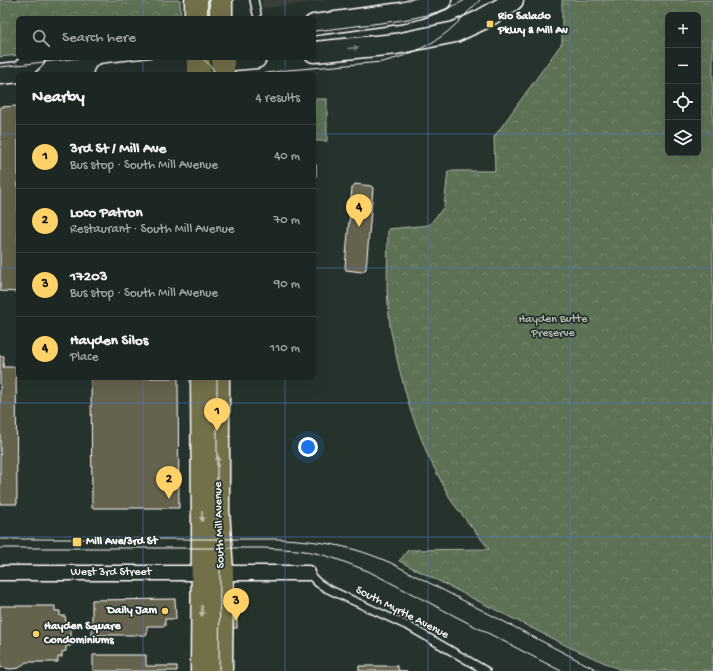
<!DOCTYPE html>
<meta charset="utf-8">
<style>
:root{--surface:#1c2622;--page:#252e2a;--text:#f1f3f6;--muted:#a0a5a5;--line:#3a4340;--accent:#ffd166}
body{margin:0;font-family:"Gochi Hand",sans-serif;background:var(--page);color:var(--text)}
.controls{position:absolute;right:12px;top:12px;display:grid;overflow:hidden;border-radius:6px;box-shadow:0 4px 16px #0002}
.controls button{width:36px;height:36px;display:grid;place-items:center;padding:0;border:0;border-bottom:1px solid var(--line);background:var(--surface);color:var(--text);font:20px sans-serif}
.you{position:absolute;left:308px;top:447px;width:14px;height:14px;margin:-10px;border:3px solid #fff;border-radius:50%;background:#1a73e8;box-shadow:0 0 0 6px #1a73e833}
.badge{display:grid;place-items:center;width:26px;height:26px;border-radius:50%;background:var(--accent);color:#111;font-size:13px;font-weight:700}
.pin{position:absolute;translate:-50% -33px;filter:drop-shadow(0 1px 2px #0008)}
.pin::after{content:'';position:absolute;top:21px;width:14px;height:12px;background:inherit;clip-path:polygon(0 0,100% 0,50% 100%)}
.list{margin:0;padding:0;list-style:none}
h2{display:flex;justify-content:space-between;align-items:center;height:52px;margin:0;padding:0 16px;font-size:17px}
h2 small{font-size:13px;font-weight:400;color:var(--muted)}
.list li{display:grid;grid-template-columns:26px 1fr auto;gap:12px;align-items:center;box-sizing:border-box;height:64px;padding:0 16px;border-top:1px solid var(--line)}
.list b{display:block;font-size:15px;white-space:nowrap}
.list p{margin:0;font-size:13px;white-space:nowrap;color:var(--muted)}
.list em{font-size:13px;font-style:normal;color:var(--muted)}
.icon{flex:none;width:22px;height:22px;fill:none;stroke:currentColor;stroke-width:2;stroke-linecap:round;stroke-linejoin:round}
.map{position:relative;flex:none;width:713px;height:671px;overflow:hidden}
.search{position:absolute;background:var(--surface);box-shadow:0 4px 16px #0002;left:16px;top:16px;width:300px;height:44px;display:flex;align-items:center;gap:10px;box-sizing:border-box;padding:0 14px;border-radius:6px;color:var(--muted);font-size:15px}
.panel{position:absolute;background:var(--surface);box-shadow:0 4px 16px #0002;left:16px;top:72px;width:300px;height:308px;border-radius:6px}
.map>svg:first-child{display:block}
</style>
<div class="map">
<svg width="713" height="671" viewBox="0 0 713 671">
<defs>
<pattern id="forest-crowns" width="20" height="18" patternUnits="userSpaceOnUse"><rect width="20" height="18" fill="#5d7155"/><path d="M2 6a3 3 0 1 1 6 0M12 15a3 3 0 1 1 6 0" fill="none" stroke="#75866e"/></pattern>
</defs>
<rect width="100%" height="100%" fill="#26332d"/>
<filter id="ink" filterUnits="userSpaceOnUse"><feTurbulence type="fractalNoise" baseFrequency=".025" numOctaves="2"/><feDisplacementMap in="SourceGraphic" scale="8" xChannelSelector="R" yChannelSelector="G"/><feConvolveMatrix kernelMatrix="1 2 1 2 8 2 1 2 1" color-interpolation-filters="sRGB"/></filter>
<g filter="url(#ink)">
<path fill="#394137" d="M262,0H332L263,8Z"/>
<rect fill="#5d7155" stroke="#aeb8aa" x="314" y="99" width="13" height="42"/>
<g fill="url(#forest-crowns)" stroke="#aeb8aa" fill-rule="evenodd">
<path d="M0,0H180L181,18H18V55L0,57Z"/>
<path d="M562,0H713V671H623L567,646L399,561L408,550L489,549L452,502L428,456L410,409L399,368L390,327L387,291L388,229L429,225L444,207L448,171H495L494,137L562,43ZM668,15H698V153H668Z"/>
</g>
<g fill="#65624e" stroke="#fff">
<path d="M18,106V292L0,291V107Z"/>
<rect x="314" y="165" width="2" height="11"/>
<path d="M355,184L371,186L373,188L366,269L362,272L346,270L345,267L352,188Z"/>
<path d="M0,356H4L3,367H16L17,504H0Z"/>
<path d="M91,378H178L179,508H92Z"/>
<path d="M175,599L176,619H165V626H147V635H92V600Z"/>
<path d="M0,606H55V611H60V616H65L66,622H71V646H66V651L62,652V657H58V662H26L19,668L10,669L0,667Z"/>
<rect x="233" y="620" width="4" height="8"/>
<path d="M93,655H146V666H177V671H93Z"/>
<path d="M359,666H397L399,671H407H359Z"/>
</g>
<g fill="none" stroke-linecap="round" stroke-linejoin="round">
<defs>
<g id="lane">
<path d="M254,0L257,14"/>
<path d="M308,573L318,583L326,588L410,627L486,671"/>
</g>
<path id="street" d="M0,573H308"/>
<g id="secondary">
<path d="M314,25L402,13L420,8L441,0"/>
<path d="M314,52L396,44L455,32L481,20L502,8L513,0"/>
<path d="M0,74L20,72L35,58"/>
<path d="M104,74L199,63L256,58"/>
</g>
<g id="primary">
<path d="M196,0V18"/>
<path d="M221,0V18"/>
<path d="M199,58V74"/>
<path d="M223,58V74"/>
<path d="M202,378L203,528L202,671"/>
<path d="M218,378V509L222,572L221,671"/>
</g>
</defs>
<use href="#lane" stroke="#fff" stroke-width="10"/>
<use href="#street" stroke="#fff" stroke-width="17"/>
<use href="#secondary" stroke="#fff" stroke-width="23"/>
<use href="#primary" stroke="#fff" stroke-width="25"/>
<use href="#lane" stroke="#26332d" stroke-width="7"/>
<use href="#street" stroke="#26332d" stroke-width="14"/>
<use href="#secondary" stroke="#26332d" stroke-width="20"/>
<use href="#primary" stroke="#726f4a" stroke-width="22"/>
<g stroke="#fff" stroke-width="1">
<path d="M314,31C334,29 353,26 373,24C405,20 437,16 465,0"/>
<path d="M202,58L210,65L216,74"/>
<path d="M0,67L79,58"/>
<path d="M260,74L288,70L382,62C403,57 424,49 442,36C456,26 467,12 480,0"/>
<path d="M217,378V502L220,572L219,671"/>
<path d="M0,539H281C322,541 353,546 391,563L599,671"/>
<path d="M0,548H263C279,549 295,549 311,552C331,556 349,564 368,571L561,671"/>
</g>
</g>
<defs><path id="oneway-solid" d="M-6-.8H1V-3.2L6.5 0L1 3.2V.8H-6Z"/></defs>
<use fill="#727a76" href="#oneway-solid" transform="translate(353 48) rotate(-6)"/>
<g fill="#c0beae">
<use href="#oneway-solid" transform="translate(218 461) rotate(-91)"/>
<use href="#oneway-solid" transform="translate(202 516) rotate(89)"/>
<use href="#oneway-solid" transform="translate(202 611) rotate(91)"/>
</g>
</g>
<path fill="none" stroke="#567ae2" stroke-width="1" stroke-opacity="0.55" d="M143,0V18M285,0V18M428,0V671M570,0V671M143,58V74M285,58V74M0,134H18M314,134H668M698,134H713M0,268H18M314,268H713M143,378V671M285,378V671M0,403H713M0,537H713"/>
<g fill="#ffd166" stroke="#26332d" stroke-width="1.5">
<rect x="486" y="20" width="8" height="8" rx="2"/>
<rect x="72" y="537" width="10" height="10" rx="2"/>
<circle cx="165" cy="611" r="4"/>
<circle cx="36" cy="634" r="4"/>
</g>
<g text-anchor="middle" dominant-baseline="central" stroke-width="3.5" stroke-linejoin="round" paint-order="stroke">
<g font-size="12" font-weight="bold" fill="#fff" stroke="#26332d" text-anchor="start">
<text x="498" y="17">Rio Salado<tspan x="498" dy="14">Pkwy &amp; Mill Av</tspan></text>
<text x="86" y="542">Mill Ave/3rd St</text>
<text x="157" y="611" text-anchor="end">Daily Jam</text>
<text x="44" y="627">Hayden Square<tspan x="44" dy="14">Condominiums</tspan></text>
</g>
<g font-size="12" fill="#b6bfb2" stroke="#26332d">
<text x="553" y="320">Hayden Butte<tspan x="553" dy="14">Preserve</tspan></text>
</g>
<g font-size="12" fill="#fff" stroke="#26332d">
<text transform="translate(220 525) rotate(-92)">South Mill Avenue</text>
<text x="111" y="573">West 3rd Street</text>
<text transform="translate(402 613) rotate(27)">South Myrtle Avenue</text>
</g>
</g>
</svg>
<div class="controls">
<button>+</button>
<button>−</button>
<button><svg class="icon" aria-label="locate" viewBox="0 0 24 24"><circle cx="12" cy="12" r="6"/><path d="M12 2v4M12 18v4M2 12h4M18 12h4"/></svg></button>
<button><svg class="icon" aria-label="layers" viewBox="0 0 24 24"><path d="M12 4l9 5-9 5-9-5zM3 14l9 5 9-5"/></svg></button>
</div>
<div class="you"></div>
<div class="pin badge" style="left:217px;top:431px">1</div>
<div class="pin badge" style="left:169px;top:499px">2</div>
<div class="pin badge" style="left:236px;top:621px">3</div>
<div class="pin badge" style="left:359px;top:227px">4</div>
<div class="search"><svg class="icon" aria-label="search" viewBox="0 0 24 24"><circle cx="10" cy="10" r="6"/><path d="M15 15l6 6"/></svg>Search here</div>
<section class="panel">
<h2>Nearby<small>4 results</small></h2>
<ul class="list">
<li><span class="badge">1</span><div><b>3rd St / Mill Ave</b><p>Bus stop · South Mill Avenue</p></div><em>40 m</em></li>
<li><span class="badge">2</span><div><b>Loco Patron</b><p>Restaurant · South Mill Avenue</p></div><em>70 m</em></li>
<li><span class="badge">3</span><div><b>17203</b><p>Bus stop · South Mill Avenue</p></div><em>90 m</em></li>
<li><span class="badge">4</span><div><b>Hayden Silos</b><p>Place</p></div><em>110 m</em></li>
</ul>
</section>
</div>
